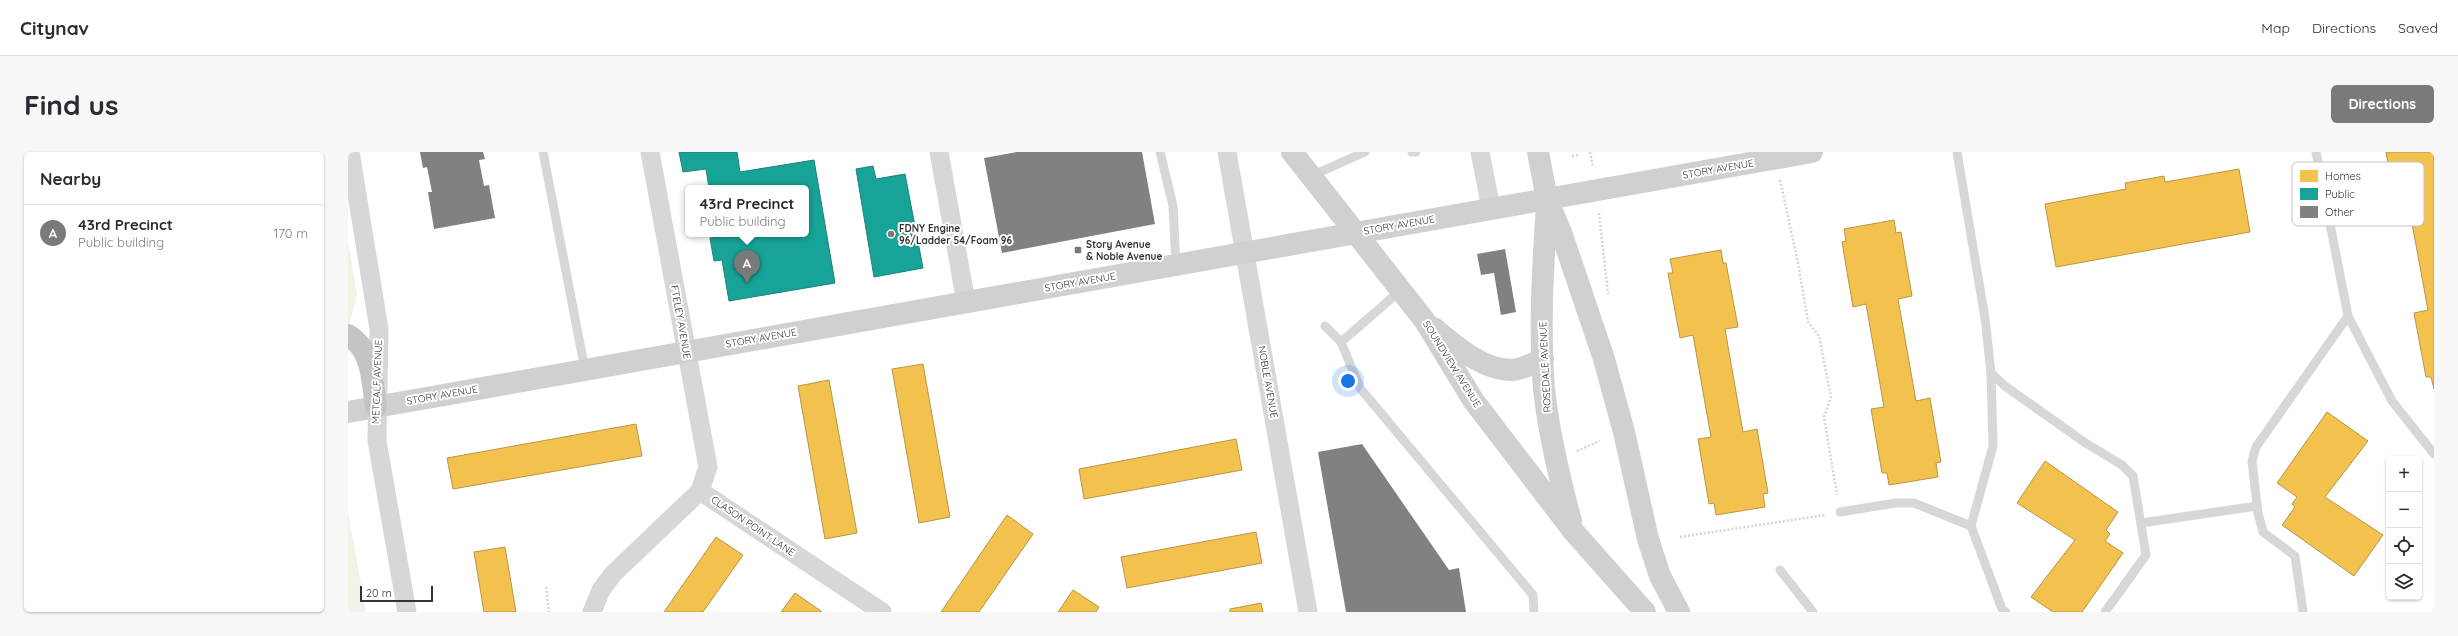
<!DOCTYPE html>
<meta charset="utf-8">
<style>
:root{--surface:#fff;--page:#f7f7f7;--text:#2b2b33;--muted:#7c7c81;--line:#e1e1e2;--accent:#7a7a7a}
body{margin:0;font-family:Quicksand,sans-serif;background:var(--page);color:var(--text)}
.controls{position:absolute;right:12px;bottom:12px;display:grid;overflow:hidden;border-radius:6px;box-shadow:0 1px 3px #0004}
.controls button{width:36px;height:36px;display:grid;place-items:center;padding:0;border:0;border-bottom:1px solid var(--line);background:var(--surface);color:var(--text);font:20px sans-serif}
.scale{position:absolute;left:12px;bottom:10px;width:73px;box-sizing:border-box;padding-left:4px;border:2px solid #333;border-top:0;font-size:11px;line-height:14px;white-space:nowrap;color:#333;-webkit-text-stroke:3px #fff;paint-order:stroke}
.you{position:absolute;left:1000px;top:229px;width:14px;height:14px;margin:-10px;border:3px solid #fff;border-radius:50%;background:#1a73e8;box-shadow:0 0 0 6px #1a73e833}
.badge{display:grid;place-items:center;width:26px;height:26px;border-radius:50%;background:var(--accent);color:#fff;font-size:13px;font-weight:700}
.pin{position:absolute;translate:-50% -33px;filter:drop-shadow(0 1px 2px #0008)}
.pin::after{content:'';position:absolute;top:21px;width:14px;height:12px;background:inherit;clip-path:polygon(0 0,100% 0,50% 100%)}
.popup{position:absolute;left:337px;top:33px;width:124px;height:52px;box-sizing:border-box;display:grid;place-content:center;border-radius:6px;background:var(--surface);filter:drop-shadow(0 1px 3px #0005);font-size:13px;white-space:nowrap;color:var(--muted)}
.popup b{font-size:15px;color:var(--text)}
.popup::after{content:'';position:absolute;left:50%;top:100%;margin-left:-8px;border:8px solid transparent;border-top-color:var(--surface)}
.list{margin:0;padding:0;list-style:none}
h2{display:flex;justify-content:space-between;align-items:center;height:52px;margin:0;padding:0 16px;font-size:17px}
h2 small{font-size:13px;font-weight:400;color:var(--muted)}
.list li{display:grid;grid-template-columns:26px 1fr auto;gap:12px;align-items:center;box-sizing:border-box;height:56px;padding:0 16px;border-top:1px solid var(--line)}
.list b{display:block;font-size:15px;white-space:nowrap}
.list p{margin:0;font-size:13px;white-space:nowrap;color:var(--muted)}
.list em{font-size:13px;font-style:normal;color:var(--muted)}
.icon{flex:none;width:22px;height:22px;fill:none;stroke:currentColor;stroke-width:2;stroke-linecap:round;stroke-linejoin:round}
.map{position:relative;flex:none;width:2086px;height:460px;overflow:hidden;border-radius:6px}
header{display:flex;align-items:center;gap:24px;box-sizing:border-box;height:56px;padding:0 20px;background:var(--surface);border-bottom:1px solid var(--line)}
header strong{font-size:19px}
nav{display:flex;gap:22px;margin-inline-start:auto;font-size:14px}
.intro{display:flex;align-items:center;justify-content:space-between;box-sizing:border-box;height:96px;padding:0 24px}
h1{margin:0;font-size:28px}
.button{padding:10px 18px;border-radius:6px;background:var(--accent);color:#fff;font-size:14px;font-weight:700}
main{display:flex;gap:24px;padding:0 24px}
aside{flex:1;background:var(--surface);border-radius:6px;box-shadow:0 1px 3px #0004}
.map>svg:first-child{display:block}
</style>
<header>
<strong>Citynav</strong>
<nav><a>Map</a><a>Directions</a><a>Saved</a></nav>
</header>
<div class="intro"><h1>Find us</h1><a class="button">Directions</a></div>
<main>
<aside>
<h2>Nearby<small></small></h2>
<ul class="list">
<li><span class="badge">A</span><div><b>43rd Precinct</b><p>Public building</p></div><em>170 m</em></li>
</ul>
</aside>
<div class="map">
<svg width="2086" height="460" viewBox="0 0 2086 460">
<rect width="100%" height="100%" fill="#fff"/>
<g fill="#f1f3eb">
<path d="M0,90L9,142L0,179Z"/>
<path d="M0,360L18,460H0Z"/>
</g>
<g fill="#f2c14e" stroke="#b99646">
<path d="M2038,0H2086V237L2083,225H2078L2066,161L2080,158L2061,55L2048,57Z"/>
<path d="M1891,17L1902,80L1708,115L1697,52L1778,37L1777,31L1816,24L1817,30Z"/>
<path d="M1546,68L1548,81L1553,80L1564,144L1550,147L1568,249L1582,246L1593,310L1588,311L1590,325L1541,333L1539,321H1534L1523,257L1536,255L1518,152L1505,155L1494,90L1498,89L1496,77Z"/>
<path d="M1373,98L1375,111H1378L1390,175L1377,177L1395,280L1409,277L1420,341L1415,342L1417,355L1368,363L1366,351L1361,352L1350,287L1363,285L1345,183L1332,186L1320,121H1325L1322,107Z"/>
<path d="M575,212L602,365L571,371L544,217Z"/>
<path d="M481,228L509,381L477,387L450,234Z"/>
<path d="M1979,260L2020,289L1977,345L2035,383L2006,424L1934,373L1947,355L1944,352L1949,345L1929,331Z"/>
<path d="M288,272L294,304L105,337L99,306Z"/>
<path d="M888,287L894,318L736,347L731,317Z"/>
<path d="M1697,309L1770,360L1758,378L1762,382L1757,389L1775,401L1734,460H1705L1683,445L1727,388L1669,351Z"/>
<path d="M659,363L685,382L631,460H593Z"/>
<path d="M908,380L914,411L779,436L773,405Z"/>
<path d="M368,385L395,403L355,460H316Z"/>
<path d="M157,395L168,460H136L126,400Z"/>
<path d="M725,438L751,455L748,460H710Z"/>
<path d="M447,441L473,459V460H433Z"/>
<path d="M913,451L915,460H882V457Z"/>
</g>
<g fill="#17a398" stroke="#1f817a">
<path d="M331,0H389L392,20L466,8L487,131L381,149L374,108L366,109L362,86L370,85L369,82H458V36H361L358,17L335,20Z"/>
<path d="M525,14L528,27L557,22L575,116L526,125L508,17Z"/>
</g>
<g fill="#818181">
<path d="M72,0H135L137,7L131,8L136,34L141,33L147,66L86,77L80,40H84L79,15L75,16Z"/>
<path d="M669,0H794L807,72L654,101L636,6Z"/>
<path d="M1157,97L1168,160L1153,163L1146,121L1133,123L1129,102Z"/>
<path d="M1014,292L1101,418L1111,416L1118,460H998L970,300Z"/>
</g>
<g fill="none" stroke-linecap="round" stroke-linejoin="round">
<g stroke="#d5d5d5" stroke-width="2.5" stroke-dasharray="2 2" stroke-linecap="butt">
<path d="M1242,0L1245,15"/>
<path d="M1224,4L1230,3"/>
<path d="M1432,28L1450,111L1460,170L1471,184L1483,245L1476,265L1489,343"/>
<path d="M1251,61L1260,142"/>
<path d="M1229,299L1252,289"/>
<path d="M1332,385L1477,363"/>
<path d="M198,435L201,460"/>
</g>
<g stroke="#d7d7d7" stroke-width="9">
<path d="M195,0L237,218"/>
<path d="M812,0L825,54L828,113"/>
<path d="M1064,0H1068"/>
<path d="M1609,0L1637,166L1643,221L1657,234L1736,290L1774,313L1785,324L1798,403L1757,460"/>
<path d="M1968,0L2000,164L2044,249L2086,302"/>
<path d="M963,24L1017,0"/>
<path d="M977,174L993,190L1012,236L1185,443L1186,460"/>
<path d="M993,190L1053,138"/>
<path d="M1492,360L1548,351H1566L1623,374L1645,294L1643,221"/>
<path d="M1793,371L1909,354"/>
<path d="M1623,374L1654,457L1658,460"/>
<path d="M1432,418L1465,460"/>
<path d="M1955,460L1947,404L1915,380L1910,361L1904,309L1908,295L2000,164"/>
</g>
<g stroke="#d7d7d7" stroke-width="19">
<path d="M2,0L31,177L29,289L59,460"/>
<path d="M591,0L618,150"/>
<path d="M879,0L960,460"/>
<path d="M1132,0L1143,57"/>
<path d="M352,339L534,460"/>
<path d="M244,460L253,438L265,422L352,339L360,315L302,0"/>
</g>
<g stroke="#d0d0d0" stroke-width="22">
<path d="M944,0L1077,169L1125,248L1226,380L1297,460"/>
<path d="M1190,0L1199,47L1214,83L1256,207L1276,280L1300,387L1312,424L1331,460"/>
<path d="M1199,52C1195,113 1191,176 1196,237C1201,282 1211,325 1223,369"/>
<path d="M1086,176C1107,194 1136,219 1165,218C1175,217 1186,211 1195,207"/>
<path d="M0,260L1464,0"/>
</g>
<path stroke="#c4c4c4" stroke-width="22" d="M0,183C25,198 24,229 28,255"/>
</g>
<g fill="#7a7a7a" stroke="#fff" stroke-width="1.5">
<circle cx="543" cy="82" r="4"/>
<rect x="726" y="94" width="8" height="8" rx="2"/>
</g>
<g text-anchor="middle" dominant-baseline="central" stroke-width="4" stroke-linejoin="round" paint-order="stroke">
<g font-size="10" fill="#333" stroke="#fff">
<text transform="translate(1370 17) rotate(-10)">STORY AVENUE</text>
<text transform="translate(1051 73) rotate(-10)">STORY AVENUE</text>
<text transform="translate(732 130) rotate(-10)">STORY AVENUE</text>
<text transform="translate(333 170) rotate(80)">FTELEY AVENUE</text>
<text transform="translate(413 186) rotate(-10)">STORY AVENUE</text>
<text transform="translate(1104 212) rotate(58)">SOUNDVIEW AVENUE</text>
<text transform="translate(1197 215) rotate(-93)">ROSEDALE AVENUE</text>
<text transform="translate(29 230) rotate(-88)">METCALF AVENUE</text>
<text transform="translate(920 230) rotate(80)">NOBLE AVENUE</text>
<text transform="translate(94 243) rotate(-10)">STORY AVENUE</text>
<text transform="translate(405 374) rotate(34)">CLASON POINT LANE</text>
</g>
<g font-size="10" font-weight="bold" fill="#333" stroke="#fff" text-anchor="start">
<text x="551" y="76">FDNY Engine<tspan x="551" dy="12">96/Ladder 54/Foam 96</tspan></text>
<text x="738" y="92">Story Avenue<tspan x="738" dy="12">&amp; Noble Avenue</tspan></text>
</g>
</g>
<rect x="1944" y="10" width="132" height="64" rx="6" fill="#fff" stroke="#c2c2c2" stroke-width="1"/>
<rect x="1952" y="18" width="18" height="12" fill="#f2c14e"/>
<rect x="1952" y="36" width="18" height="12" fill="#17a398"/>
<rect x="1952" y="54" width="18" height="12" fill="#818181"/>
<g font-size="11" fill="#333">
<text x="1977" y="28">Homes</text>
<text x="1977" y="46">Public</text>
<text x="1977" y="64">Other</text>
</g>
</svg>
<div class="controls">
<button>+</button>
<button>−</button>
<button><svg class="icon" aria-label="locate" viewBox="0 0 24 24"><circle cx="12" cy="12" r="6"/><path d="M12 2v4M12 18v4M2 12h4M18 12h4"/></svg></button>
<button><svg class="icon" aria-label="layers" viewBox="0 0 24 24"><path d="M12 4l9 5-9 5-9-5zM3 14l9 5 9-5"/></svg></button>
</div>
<div class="scale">20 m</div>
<div class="you"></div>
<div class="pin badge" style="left:399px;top:131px">A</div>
<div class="popup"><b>43rd Precinct</b>Public building</div>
</div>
</main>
